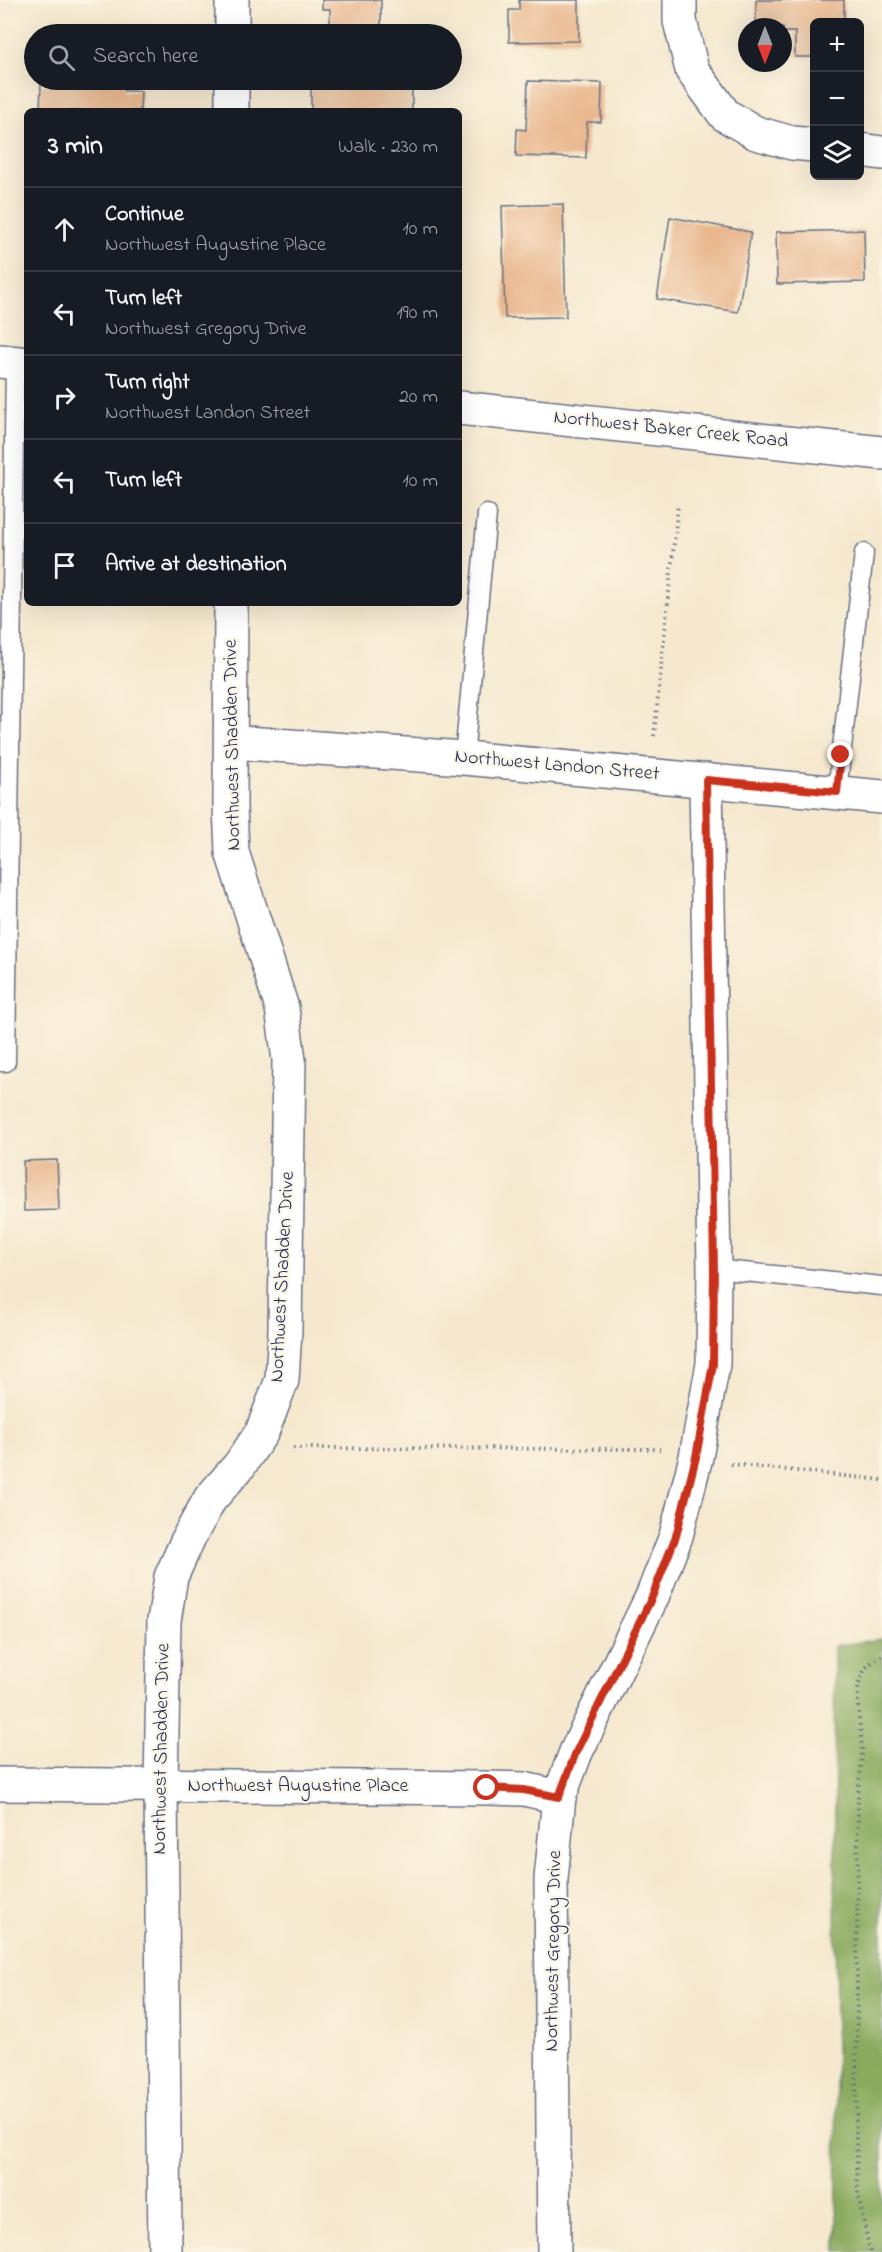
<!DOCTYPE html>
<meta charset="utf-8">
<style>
:root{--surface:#171b24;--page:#20242c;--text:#f1f3f6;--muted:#9ea1a6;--line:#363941}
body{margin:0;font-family:"Indie Flower",sans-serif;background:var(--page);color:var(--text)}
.controls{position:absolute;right:18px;top:18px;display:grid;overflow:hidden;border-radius:9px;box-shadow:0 6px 24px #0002}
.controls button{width:54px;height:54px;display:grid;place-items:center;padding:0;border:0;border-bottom:2px solid var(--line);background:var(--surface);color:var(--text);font:30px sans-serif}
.compass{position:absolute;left:738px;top:18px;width:54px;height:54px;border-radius:50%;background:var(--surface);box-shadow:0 6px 24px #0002;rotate:180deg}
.stop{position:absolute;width:18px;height:18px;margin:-14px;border:4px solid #c8321e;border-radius:50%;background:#fff}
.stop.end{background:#c8321e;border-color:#fff;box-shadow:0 2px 6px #0008}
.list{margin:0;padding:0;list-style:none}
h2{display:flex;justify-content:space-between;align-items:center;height:78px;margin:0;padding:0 24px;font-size:26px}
h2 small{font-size:20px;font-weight:400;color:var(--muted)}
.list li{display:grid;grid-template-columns:39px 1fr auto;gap:18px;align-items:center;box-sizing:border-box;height:84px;padding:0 24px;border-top:2px solid var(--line)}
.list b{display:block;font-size:22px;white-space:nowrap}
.list p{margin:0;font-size:20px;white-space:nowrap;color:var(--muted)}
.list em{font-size:20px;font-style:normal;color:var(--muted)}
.icon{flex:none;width:33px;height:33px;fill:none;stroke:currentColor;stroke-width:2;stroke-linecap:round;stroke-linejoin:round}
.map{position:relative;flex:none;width:882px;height:2252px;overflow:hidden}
.search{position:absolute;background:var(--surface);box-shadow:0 6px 24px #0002;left:24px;top:24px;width:438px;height:66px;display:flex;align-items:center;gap:15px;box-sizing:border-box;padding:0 21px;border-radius:33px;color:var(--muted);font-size:22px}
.panel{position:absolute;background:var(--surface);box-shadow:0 6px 24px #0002;left:24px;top:108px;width:438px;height:498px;border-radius:9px}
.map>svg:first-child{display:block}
</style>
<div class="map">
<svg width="882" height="2252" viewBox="0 0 882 2252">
<rect width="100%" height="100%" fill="#fcf5e5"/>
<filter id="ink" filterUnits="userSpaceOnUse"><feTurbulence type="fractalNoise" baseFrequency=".0167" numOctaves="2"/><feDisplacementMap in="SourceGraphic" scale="12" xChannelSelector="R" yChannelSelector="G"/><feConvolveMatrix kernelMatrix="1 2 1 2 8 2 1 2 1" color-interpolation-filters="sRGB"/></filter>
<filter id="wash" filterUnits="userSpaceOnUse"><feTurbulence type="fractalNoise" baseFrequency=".008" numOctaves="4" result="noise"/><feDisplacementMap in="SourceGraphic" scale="24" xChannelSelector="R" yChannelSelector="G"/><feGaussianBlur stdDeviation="1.35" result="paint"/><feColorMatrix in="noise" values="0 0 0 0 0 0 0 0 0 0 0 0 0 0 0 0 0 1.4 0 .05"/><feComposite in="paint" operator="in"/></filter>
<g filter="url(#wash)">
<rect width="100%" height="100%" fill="#f5e8ce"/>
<path fill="#8aab5f" stroke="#526d5e" stroke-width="1.5" d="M882,1639V2252H837L834,1646Z"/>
<g id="blocks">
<g fill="#e9b78e">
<path d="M322,0H381V34H330V9H322Z"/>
<path d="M519,0H579V41L509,42V10H519Z"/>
<path d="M756,0H844V22H814V57H795V32H783V27H756Z"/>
<path d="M58,80H125L124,91H141L140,111H40L41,84L58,85Z"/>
<rect x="311" y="80" width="101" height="31"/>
<path d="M528,81L602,83L601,122H587L586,158L516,156L517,129L526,130Z"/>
<path d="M563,204L566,317L505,318L502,206Z"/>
<path d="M670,217L751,232L738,312L657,299Z"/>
<path d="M864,230L865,282L777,284L776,232Z"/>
<path d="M57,1160L59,1210L24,1211L23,1161Z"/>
</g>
</g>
</g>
<g filter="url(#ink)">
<use href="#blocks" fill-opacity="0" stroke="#677085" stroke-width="1.5"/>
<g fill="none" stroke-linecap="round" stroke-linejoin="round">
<defs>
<g id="service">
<path d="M464,758L487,514"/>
<path d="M837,792L864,553"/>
<path d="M0,1062H6L15,362"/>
<path d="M714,1269L882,1286"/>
</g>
<g id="minor">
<path d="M232,0V34"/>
<path d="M680,0V21L692,70L725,115L756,133L792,143L814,145"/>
<path d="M232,80V111"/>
<path d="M860,150L882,153"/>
<path d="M231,742L464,758L882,797"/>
<path d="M0,1784L487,1788L524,1789L559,1797"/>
<path d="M165,2252L161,1785L164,1621L171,1577L189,1537L210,1499L239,1466L262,1432L282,1380L285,1329L289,1060L282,1008L232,852L230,806L231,603"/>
<path d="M554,2252L551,1879L559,1797L576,1752L652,1597L676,1536L696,1457L713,1364L714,1269L706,780"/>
</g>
<g id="secondary">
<path d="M0,361L27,364"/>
<path d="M459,408L882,453"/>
</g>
</defs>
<use href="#service" stroke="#677085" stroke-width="21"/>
<use href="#minor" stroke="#677085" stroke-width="36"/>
<use href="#secondary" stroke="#677085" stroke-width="36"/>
<g stroke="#677085" stroke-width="4" stroke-dasharray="1.5 4.5" stroke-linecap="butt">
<path d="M654,736L678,504"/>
<path d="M293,1448L660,1449"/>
<path d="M731,1464L882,1480"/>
<path d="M870,2252L858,2194L856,2138L858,1793C859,1779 862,1764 862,1750C862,1718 844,1673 882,1656"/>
</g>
<use href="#service" stroke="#fff" stroke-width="18"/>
<use href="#minor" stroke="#fff" stroke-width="33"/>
<use href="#secondary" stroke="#fff" stroke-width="33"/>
</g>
</g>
<g fill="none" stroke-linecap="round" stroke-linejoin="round" filter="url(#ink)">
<path stroke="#c8321e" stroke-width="8" d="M487,1788L524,1790L559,1797L576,1752L652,1597L676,1536L696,1457L713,1364L714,1269L706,780L837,792L841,755"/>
</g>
<g text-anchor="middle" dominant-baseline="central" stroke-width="4.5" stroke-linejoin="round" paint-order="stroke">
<g font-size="20" fill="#1b2f5e" stroke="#fcf5e5">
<text transform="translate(671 430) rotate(6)">Northwest Baker Creek Road</text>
<text transform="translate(233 745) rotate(-91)">Northwest Shadden Drive</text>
<text transform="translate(557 766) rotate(5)">Northwest Landon Street</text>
<text transform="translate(283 1277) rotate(-87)">Northwest Shadden Drive</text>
<text transform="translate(162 1749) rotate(-89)">Northwest Shadden Drive</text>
<text x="298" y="1786">Northwest Augustine Place</text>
<text transform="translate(554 1951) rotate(-89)">Northwest Gregory Drive</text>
</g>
</g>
</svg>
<div class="controls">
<button>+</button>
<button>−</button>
<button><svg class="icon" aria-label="layers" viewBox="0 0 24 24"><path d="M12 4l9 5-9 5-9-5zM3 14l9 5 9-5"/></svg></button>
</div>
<svg class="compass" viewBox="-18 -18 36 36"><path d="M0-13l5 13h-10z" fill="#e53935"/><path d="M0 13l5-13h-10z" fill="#9ea1a6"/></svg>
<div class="stop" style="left:487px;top:1788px"></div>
<div class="stop end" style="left:841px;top:755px"></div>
<div class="search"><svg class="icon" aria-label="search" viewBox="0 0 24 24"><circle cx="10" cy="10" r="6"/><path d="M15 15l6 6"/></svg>Search here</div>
<section class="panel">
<h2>3 min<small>Walk · 230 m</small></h2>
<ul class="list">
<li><svg class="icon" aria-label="ahead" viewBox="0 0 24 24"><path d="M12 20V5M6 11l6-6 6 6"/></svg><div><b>Continue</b><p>Northwest Augustine Place</p></div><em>10 m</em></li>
<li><svg class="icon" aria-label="left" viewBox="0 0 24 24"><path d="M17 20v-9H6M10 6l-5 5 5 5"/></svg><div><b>Turn left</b><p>Northwest Gregory Drive</p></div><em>190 m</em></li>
<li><svg class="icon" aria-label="right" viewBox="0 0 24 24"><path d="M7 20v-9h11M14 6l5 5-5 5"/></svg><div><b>Turn right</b><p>Northwest Landon Street</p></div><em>20 m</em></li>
<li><svg class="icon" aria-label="left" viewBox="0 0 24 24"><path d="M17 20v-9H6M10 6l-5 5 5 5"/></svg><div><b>Turn left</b></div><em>10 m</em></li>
<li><svg class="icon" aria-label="arrive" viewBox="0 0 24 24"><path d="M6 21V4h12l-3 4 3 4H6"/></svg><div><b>Arrive at destination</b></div></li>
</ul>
</section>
</div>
